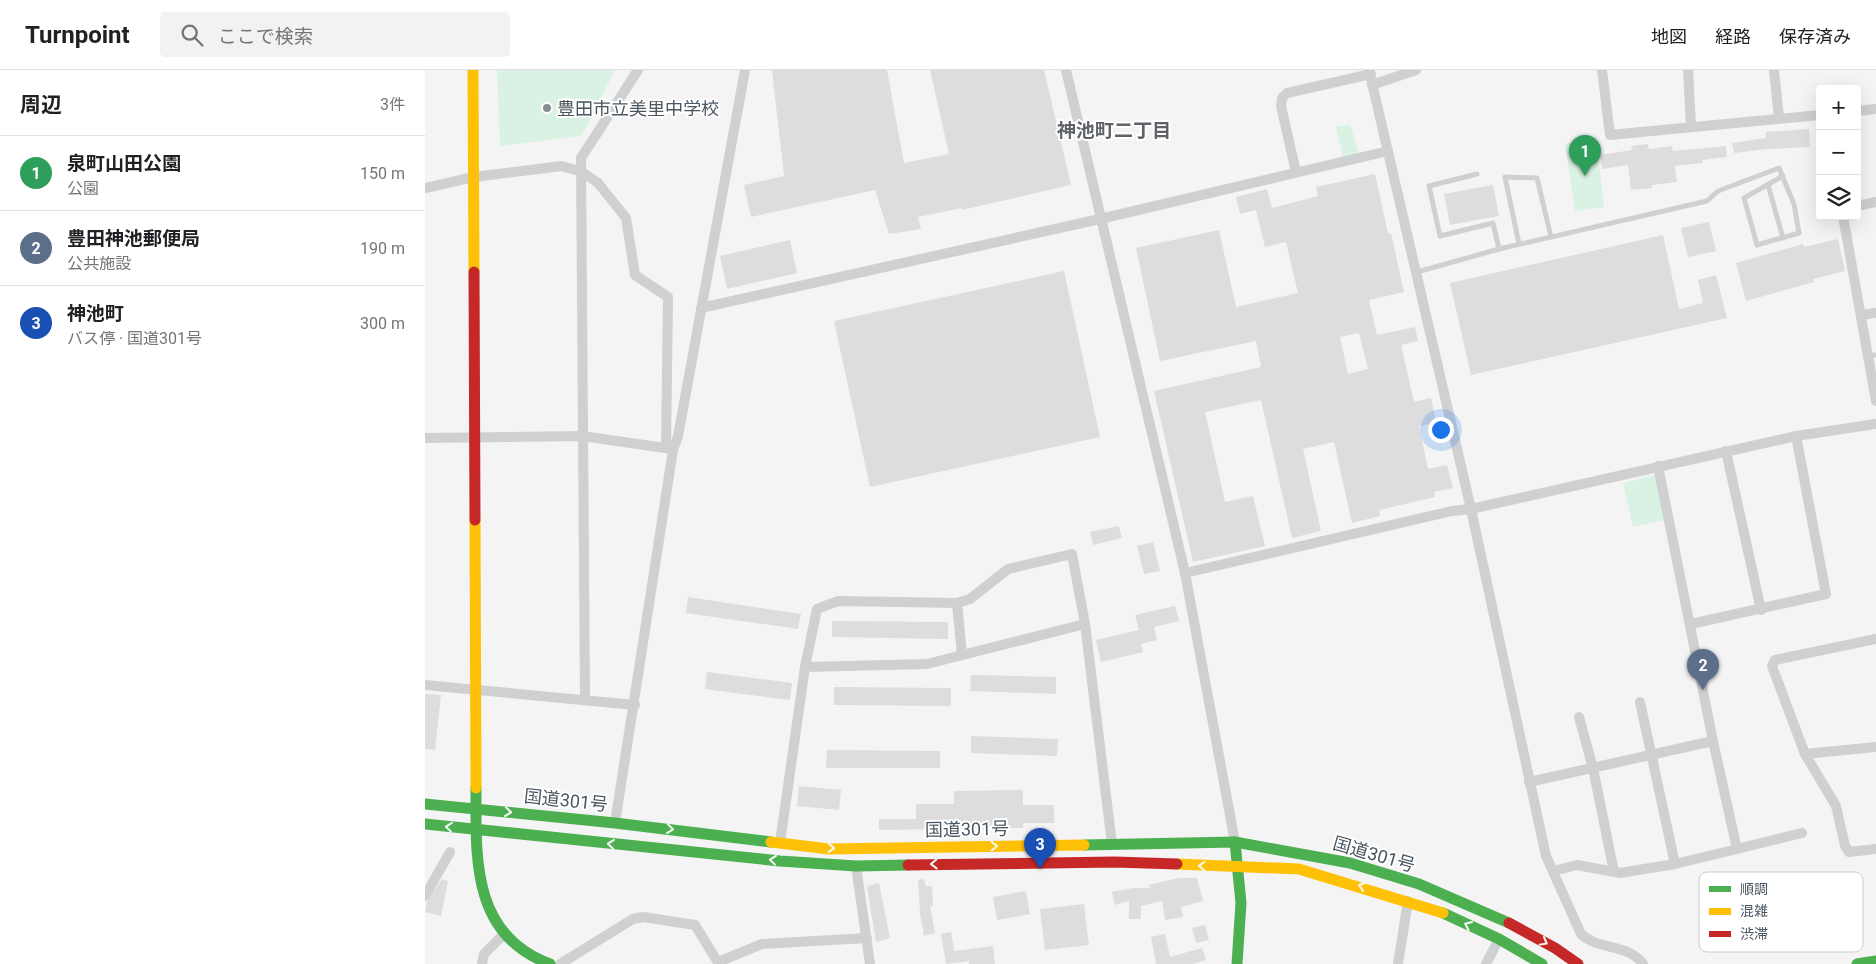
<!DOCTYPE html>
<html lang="ja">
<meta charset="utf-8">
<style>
:root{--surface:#fff;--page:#f2f2f2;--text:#202124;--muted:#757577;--line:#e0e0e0;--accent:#d93025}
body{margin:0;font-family:Roboto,"Noto Sans JP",sans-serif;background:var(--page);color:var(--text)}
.controls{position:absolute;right:15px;top:15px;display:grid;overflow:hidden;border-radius:5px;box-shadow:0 5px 20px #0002}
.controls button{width:45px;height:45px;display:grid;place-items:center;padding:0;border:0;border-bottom:1px solid var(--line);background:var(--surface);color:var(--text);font:25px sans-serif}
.you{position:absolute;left:1015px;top:359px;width:18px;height:18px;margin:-12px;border:4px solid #fff;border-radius:50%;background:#1a73e8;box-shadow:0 0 0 8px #1a73e833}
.badge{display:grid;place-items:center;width:32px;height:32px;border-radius:50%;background:var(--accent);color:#fff;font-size:16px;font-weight:700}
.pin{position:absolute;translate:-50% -41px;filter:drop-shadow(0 1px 2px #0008)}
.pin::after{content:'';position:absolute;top:26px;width:18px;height:15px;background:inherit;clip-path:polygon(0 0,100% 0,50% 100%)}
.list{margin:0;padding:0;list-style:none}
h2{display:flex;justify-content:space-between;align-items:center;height:65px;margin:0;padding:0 20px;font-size:21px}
h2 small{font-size:16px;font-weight:400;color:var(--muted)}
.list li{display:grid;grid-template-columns:32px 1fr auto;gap:15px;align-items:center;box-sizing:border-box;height:75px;padding:0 20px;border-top:1px solid var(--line)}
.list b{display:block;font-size:19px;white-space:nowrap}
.list p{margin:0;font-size:16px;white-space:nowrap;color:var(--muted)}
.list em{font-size:16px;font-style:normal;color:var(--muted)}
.icon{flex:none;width:28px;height:28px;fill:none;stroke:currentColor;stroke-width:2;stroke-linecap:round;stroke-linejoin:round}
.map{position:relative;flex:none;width:1451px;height:894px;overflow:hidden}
header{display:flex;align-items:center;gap:30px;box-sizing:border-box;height:70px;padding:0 25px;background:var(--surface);border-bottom:1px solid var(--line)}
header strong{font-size:24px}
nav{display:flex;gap:28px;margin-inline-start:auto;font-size:18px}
.search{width:350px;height:45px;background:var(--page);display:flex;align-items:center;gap:12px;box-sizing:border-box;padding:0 18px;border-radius:5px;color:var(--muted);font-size:19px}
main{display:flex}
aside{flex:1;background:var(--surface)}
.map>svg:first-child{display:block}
</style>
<header>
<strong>Turnpoint</strong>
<div class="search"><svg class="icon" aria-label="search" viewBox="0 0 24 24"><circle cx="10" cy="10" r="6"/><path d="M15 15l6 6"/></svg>ここで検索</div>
<nav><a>地図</a><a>経路</a><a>保存済み</a></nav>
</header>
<main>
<aside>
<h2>周辺<small>3件</small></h2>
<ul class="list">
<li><span class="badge" style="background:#2e9e5b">1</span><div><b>泉町山田公園</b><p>公園</p></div><em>150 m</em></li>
<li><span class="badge" style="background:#5c6f8a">2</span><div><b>豊田神池郵便局</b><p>公共施設</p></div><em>190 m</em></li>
<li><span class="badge" style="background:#1a4fb4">3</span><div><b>神池町</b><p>バス停 · 国道301号</p></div><em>300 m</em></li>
</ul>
</aside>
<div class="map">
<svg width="1451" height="894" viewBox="0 0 1451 894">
<rect width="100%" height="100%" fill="#f4f4f4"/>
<g fill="#d9f2e3">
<path d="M72,0H190L157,66L75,76Z"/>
<path d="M925,54L934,83L918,87L911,57Z"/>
<path d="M1171,67L1179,137L1150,141L1140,74Z"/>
<path d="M1230,405L1240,450L1208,457L1198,413Z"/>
</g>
<g fill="#ddddde" fill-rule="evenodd">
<path d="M347,0H462L479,93L524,84L505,0H619L646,115L537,140V138L493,147L496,159L464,164L450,120L326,147L319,115L359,106Z"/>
<path d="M1384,59L1385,77L1342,79L1309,83L1307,73L1341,68V62Z"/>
<path d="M1223,74L1224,79L1247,76L1248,81L1301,76L1302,87L1277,90L1278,93L1250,96L1252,112L1227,115V118L1206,120L1203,95L1177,99L1175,85L1207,80L1206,76Z"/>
<path d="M950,104L963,163H966L979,222L944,230L952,265L990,257L993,271L976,275L989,332L1006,328L1011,353L994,356L1003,399L1022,395L1028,418L1009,422L1010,427L954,440L955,446L927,453L909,372L878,379L896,461L867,468L836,330L780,342L800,432L828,426L840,476L768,492L729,321L836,297L831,271L735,291L711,178L794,160L811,237L873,223L861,172L840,177L831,140L815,144L811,127L842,119L847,138L893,126L891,117ZM934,263L943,299L923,304L915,267Z"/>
<path d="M1068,115L1074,146L1025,155L1019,124Z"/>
<path d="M1284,152L1291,181L1263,187L1256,158Z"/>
<path d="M1238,165L1254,239L1278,233L1273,210L1291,205L1302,248L1046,305L1025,213Z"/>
<path d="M1413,169L1420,201L1388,209L1389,212L1321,231L1311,193L1378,174L1379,177Z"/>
<path d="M365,170L372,203L302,219L295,186Z"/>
<path d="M639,201L675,367L445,417L409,251Z"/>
<path d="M694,456L697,468L668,475L665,462Z"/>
<path d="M728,472L735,501L719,504L712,476Z"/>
<path d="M263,527L376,544L373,559L261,543Z"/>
<path d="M750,536L754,551L729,557L732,570L716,574L718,582L676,592L671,570L714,560L710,545Z"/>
<path d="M407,551L523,552V569L407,567Z"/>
<path d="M282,602L367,613L365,630L280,619Z"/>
<path d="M546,605L631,607V624L545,621Z"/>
<path d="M409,617L526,618V636L409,635Z"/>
<path d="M0,624L16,625L10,680L0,679Z"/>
<path d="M546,666L633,669L632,686L546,683Z"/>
<path d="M402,680L515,681V698H401Z"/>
<path d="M374,716L416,720L414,740L372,736Z"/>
<path d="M598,720V735H629V753H598V758L454,760V749H491V734H529V721Z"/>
<path d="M753,808H772L778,831L756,837L758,847L740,850L737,831L716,836V849H704V831L690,835L687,822L708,818H725L724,815Z"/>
<path d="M17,809L23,811L16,846L0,842L2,832Z"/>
<path d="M499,809L501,816H507L508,836H505L510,863L499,866L495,843L493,810Z"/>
<path d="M454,813L465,868L451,872L442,816Z"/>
<path d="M601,821L605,844L572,850L568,827Z"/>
<path d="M659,834L664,875L620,880L615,839Z"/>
<path d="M780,855L784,870L771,873L767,858Z"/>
<path d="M526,862L529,881L568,876L570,894H544V891L521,894L516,864Z"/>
<path d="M740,864L745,887L777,878L781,890L768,894H731L726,867Z"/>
</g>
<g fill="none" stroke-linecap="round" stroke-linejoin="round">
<g stroke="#ced0d2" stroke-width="5">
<path d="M1052,104L1004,116L1015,166L1068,153L1074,179"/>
<path d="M1343,115L1358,168"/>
<path d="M1094,174L1080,107L1112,108L1126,167"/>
<path d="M992,202L1074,179L1282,131L1293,121L1354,98L1369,134L1374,163L1332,175L1319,128L1358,106"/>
<path d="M1443,286L1451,285"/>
</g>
<g stroke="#ced0d2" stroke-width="10">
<path d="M641,0L760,503L810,772"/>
<path d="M944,0L1046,439L1121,786L1156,864C1174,881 1203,873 1218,894"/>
<path d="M1177,0L1185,65L1395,45"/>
<path d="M1263,0L1266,56"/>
<path d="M1349,0L1354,48"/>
<path d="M947,15L991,0"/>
<path d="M1432,41L1451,39"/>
<path d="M871,102L856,36L857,28L862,23L946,4"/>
<path d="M0,118L49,107L137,96L157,102L173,113L201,148L210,205L243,227L241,377"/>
<path d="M1432,136L1451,132"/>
<path d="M1418,146L1451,331"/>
<path d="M276,238L675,149L963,81"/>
<path d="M1436,245L1451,243"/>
<path d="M0,368L157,366L247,379"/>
<path d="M1301,381L1336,540"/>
<path d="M760,503L1027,441L1046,439L1371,366L1451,354"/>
<path d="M532,533L537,585"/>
<path d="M1266,554L1401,524L1371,366"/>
<path d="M1451,569L1350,590L1347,596L1380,684L1411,736L1420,776L1424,782L1451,779"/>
<path d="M380,597L392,539L413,531L532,533L545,529L583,499L647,484L660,554L687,774"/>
<path d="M0,615L210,635"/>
<path d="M160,630L156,88L213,0"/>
<path d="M1215,632L1250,794"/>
<path d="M1154,647L1168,698L1189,802"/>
<path d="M1380,684L1451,677"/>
<path d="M1104,712L1288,671"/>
<path d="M190,753L248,380L253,366L320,0"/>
<path d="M355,773L380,597L502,594L660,554"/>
<path d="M1312,779L1377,763"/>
<path d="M431,796L445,894"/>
<path d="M1128,801L1152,795L1195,803L1250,794L1312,779L1288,671L1233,396"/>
<path d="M0,826L25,782"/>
<path d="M293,892L337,874L442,868"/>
<path d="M57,894L59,884L80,863"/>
<path d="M135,894L208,849L218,847L270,855L294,894"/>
<path d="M973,894L983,831"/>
<path d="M1061,894L1074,869"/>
</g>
<g stroke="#4caf50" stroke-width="11">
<path d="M51,718C51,787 46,865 125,894"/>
<path d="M0,734L190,753L346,772"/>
<path d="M0,754L355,791L431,796L483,795"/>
<path d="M810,772L816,833L812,894"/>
<path d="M659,775L810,772L925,793L994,814L1084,853"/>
<path d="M1018,843L1074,869L1117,894"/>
<path d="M1432,894L1451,891"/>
</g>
<g stroke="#ffc107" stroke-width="11">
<path d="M48,0L49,202"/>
<path d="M50,450L51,718"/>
<path d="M346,772L404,779L659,775"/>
<path d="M752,794L874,799L1018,843"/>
</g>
<g stroke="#c62828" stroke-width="11">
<path d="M49,202L50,450"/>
<path d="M483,795L690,792L752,794"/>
<path d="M1084,853L1130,878L1153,894"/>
</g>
</g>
<defs><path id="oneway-chevron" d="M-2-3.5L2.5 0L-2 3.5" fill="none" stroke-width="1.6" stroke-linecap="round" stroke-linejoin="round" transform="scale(1.25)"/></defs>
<g stroke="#f6fbf6">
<use href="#oneway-chevron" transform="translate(83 742) rotate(6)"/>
<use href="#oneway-chevron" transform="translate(24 757) rotate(-174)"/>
<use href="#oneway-chevron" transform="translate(245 759) rotate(7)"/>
<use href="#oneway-chevron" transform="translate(186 774) rotate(-174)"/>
<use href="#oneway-chevron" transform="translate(569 776) rotate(-1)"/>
<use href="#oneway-chevron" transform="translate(406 778) rotate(2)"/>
<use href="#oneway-chevron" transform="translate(348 790) rotate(-174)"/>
<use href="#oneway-chevron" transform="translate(509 794) rotate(179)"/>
<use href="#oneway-chevron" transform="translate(777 796) rotate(-177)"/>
<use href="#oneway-chevron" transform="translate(937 816) rotate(-162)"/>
<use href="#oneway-chevron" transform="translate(1043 855) rotate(-156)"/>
<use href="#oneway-chevron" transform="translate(1119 872) rotate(29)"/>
</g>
<circle fill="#868d94" stroke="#fff" stroke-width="2" cx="122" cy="38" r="5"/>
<g text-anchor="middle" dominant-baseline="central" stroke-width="4" stroke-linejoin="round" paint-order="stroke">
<g font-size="18" fill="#4a5661" stroke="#fff" text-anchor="start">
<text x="132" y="38">豊田市立美里中学校</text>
</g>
<g font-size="18" fill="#4a5661" stroke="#fff">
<text transform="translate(141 730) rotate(6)">国道301号</text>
<text transform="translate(542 759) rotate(-1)">国道301号</text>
<text transform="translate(949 784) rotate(16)">国道301号</text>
</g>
<g font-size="19" font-weight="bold" fill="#5f6368" stroke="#fff">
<text x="689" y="60">神池町二丁目</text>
</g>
</g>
<rect x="1274" y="802" width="164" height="80" rx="8" fill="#fff" stroke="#c9ccd0" stroke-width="1"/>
<rect x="1284" y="816" width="22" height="6" fill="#4caf50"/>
<rect x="1284" y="838" width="22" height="7" fill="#ffc107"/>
<rect x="1284" y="861" width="22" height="6" fill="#c62828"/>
<g font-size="14" fill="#4a5661">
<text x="1315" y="824">順調</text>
<text x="1315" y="846">混雑</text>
<text x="1315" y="869">渋滞</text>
</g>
</svg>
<div class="controls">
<button>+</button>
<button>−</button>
<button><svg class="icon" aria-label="layers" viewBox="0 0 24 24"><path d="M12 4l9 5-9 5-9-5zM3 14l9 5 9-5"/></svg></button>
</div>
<div class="you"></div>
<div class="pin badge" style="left:1160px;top:106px;background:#2e9e5b">1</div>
<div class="pin badge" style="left:1278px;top:620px;background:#5c6f8a">2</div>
<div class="pin badge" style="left:615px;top:799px;background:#1a4fb4">3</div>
</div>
</main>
